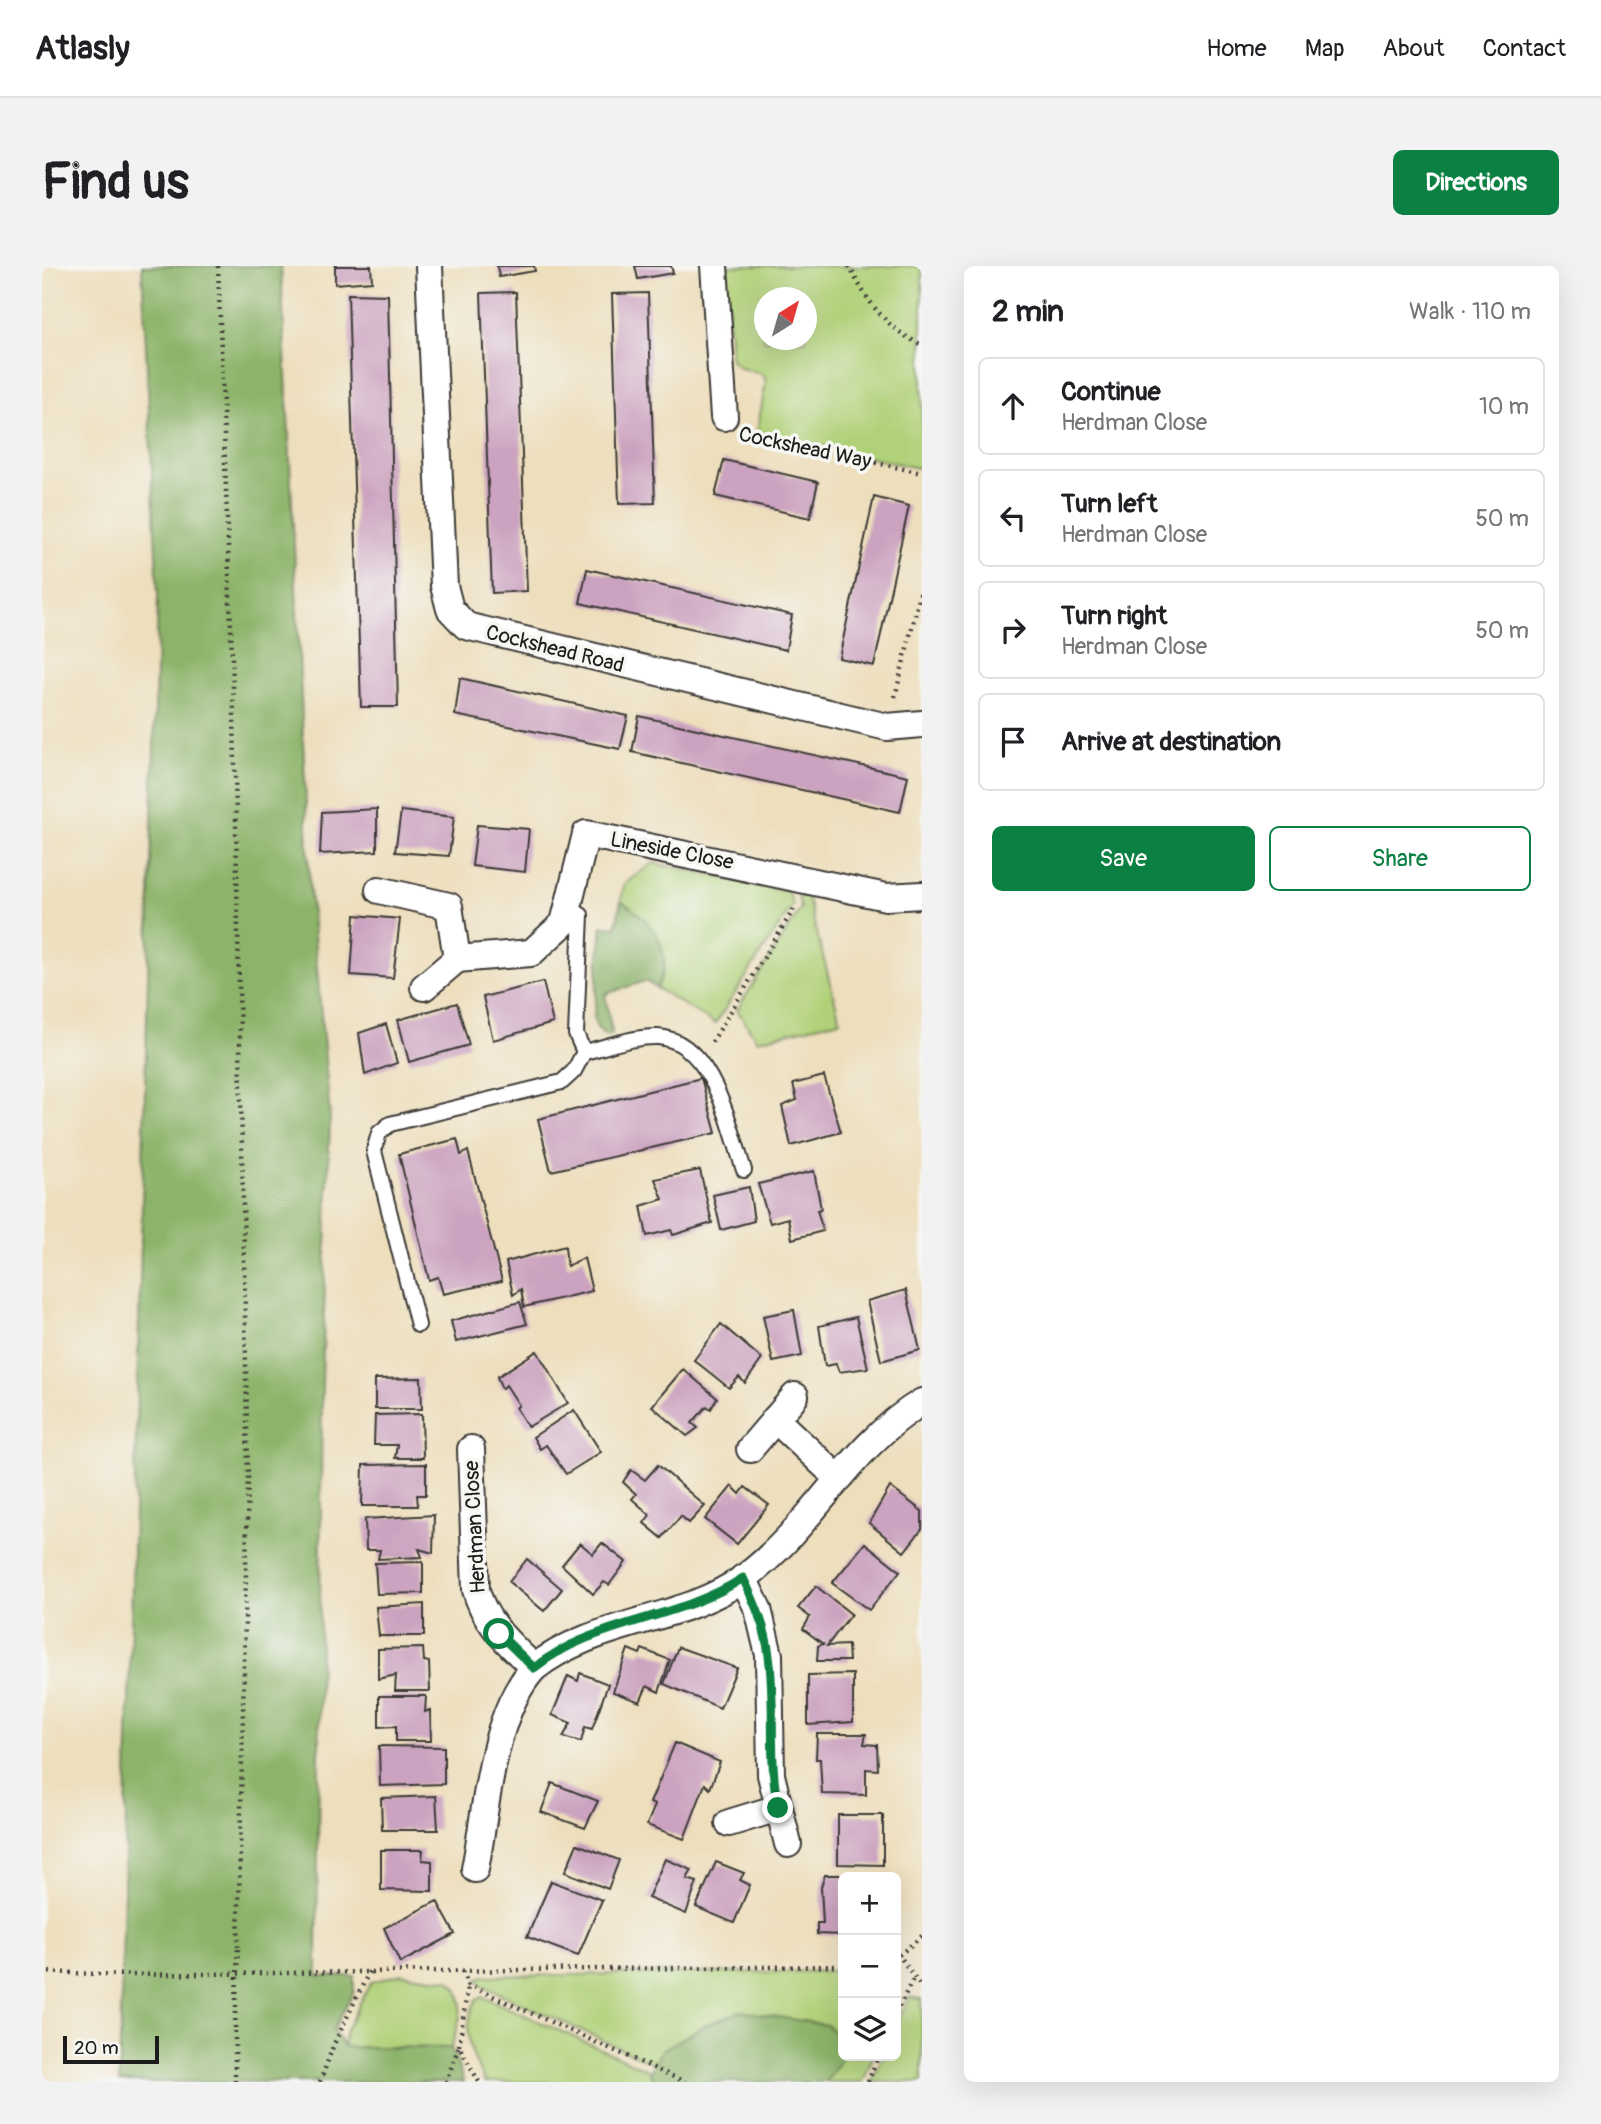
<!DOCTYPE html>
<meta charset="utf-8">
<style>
:root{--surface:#fff;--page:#f2f2f2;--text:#202124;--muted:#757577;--line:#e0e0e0;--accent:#0b8043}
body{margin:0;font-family:Pangolin,sans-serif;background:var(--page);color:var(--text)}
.controls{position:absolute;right:21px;bottom:21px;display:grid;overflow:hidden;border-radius:10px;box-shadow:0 7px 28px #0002}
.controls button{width:63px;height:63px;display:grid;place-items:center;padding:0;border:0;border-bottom:2px solid var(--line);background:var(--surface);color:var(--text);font:35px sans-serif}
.compass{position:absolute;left:712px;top:21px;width:63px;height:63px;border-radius:50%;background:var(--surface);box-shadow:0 7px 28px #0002;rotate:37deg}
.scale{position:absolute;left:21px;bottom:18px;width:96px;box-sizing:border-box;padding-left:7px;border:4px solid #1c1c1c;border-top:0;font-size:19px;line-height:24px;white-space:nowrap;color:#1c1c1c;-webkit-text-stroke:5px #f6f6f2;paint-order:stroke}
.stop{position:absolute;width:21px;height:21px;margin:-16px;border:5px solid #0b8043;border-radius:50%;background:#fff}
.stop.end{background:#0b8043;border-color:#fff;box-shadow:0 2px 7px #0008}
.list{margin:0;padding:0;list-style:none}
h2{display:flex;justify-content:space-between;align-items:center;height:91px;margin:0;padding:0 28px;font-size:30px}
h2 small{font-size:23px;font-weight:400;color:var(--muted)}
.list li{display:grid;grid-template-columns:46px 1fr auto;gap:21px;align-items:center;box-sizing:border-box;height:98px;margin:0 14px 14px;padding:0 14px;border:2px solid var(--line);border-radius:10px}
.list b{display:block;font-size:26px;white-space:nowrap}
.list p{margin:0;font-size:23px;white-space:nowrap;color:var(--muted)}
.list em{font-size:23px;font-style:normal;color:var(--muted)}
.actions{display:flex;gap:14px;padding:21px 28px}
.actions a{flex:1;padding:16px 0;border:2px solid var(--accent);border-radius:10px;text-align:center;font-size:24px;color:var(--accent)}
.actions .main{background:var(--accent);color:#fff}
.icon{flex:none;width:38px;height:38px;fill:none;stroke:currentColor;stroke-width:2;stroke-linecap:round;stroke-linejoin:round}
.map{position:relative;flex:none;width:880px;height:1816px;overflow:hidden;border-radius:10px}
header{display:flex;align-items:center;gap:42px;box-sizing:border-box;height:98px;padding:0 35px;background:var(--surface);border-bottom:2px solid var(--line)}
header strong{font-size:33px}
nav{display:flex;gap:38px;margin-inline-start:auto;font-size:24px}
.intro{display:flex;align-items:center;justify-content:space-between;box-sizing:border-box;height:168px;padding:0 42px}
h1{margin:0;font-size:49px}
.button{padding:18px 32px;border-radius:10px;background:var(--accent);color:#fff;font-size:24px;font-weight:700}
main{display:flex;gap:42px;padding:0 42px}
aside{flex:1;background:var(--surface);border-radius:10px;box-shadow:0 7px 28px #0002}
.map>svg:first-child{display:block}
</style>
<header>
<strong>Atlasly</strong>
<nav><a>Home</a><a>Map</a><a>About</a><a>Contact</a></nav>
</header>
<div class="intro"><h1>Find us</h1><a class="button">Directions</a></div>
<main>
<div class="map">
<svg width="880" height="1816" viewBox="0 0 880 1816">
<rect width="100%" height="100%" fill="#f6f6f2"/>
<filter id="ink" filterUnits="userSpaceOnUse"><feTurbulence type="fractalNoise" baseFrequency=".0143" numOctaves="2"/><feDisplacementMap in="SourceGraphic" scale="14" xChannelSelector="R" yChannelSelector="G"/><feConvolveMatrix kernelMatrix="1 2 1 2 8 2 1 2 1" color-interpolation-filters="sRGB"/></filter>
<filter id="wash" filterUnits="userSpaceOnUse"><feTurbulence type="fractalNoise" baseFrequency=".00686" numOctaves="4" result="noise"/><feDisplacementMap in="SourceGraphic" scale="28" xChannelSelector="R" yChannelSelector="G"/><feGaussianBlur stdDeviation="1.57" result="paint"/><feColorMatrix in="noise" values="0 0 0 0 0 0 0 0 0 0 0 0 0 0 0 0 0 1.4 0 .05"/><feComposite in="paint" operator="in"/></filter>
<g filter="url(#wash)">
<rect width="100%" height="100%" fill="#eddebc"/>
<g fill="#b1d179" stroke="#66764a" stroke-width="2" fill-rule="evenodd">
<path d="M684,0H880V203L715,166L724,115L721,108L698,102L689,94ZM722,32H764V74H722Z"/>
<path d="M611,597L746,626L751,639L673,758L603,715L563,728L570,768H560L552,753L560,660L574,661L582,618Z"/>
<path d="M756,630H765L798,754L715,774L695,744L759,642Z"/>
<path d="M801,1705V1790H831L821,1816H653L441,1720L436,1713L442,1710Z"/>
<path d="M360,1708L407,1714C429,1731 415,1760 409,1782L302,1781L303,1766L329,1716Z"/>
<path d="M441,1731L451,1735L633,1816H443C428,1788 419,1765 434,1734Z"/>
<path d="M867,1731L880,1733V1816H830L841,1790H854V1760Z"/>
</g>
<g fill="#8cb369" stroke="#546842" stroke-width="2">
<path d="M100,0H239L268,624L288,850L280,1117L275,1702L277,1710H312V1726L291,1764L302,1781L409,1782L422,1816H77L116,329Z"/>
<path d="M579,635C601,648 625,672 622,701C622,707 617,716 615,722L603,715L563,728L570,768L566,770L555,762L552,753L560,660L574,661Z"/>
<path d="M699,1745L785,1759L800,1774L799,1794L784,1816H615L607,1807L620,1784L664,1759Z"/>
</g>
<g id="blocks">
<g fill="#cba2bf">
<path d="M293,0H329L330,15L293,18Z"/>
<path d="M455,0H492L493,5L457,11Z"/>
<path d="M593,0H629L631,7L596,13Z"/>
<path d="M474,26L485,325L450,327L439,27Z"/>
<path d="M606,27L613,237L577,238L570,28Z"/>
<path d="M306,28L346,29L356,441H319Z"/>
<path d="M682,194L776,216L768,252L673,230Z"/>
<path d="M832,231L867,240L832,400L797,392Z"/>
<path d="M545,303L750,349L744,384L538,337Z"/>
<path d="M418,412L586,450L578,483L413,449Z"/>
<path d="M597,450L866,510L858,546L590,486Z"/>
<path d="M335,543V585L278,588L280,546Z"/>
<path d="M359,545L412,551L407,590L353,586Z"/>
<path d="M435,559L487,563L483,606L430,600Z"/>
<path d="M313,649L358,653L351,712L309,709Z"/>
<path d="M501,716L511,757L451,774L441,731Z"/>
<path d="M415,737L427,779L367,796L356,754Z"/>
<path d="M344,758L355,797L323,809L317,767Z"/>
<path d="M782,810L799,866L749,880L740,840L755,834L751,818Z"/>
<path d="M659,812L674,867L509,905L496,853Z"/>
<path d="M415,873L419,889L426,885L460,1015L401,1028L396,1011L387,1014L357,888Z"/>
<path d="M658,904L670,957L631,969L629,964L605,970L599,940L621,933L613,913Z"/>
<path d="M772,905L779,943L775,944L781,965L750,973L746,952L728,957L716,918Z"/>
<path d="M707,921L712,955L679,964L671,929Z"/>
<path d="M523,980L525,1000L542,992L550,1025L482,1041L479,1023L471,1029L464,996Z"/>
<path d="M864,1024L878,1084L839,1095L825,1035Z"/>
<path d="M478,1036L485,1058L414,1076L409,1055Z"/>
<path d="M752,1044L760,1090L731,1096L721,1050Z"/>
<path d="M814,1051L826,1102L797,1106L794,1098L783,1100L777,1060Z"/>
<path d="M679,1058L720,1093L703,1117L697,1111L687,1122L652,1094Z"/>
<path d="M495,1085L526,1137L486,1161L474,1142L477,1139L464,1119L460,1123L455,1111Z"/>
<path d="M641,1103L675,1132L669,1143L665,1140L650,1157L656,1162L645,1170L610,1140Z"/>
<path d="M379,1112L380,1143H333V1113Z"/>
<path d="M532,1144L559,1186L524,1208L504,1179L498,1183L491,1171Z"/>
<path d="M380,1148L381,1192H353L355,1179H332L333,1149Z"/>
<path d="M384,1198V1229H375L376,1240H320L321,1199Z"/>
<path d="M616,1199L663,1240L647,1257L639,1250L620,1272L602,1257L608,1249L590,1233L594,1228L581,1216L589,1204L603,1214Z"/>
<path d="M690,1220L698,1228L703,1221L727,1239L695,1278L663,1253Z"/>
<path d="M848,1221L880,1245V1263L862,1286L827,1257Z"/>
<path d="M392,1249L391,1287L377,1283L380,1291L336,1293L338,1284H324L323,1253Z"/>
<path d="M538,1277L551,1288L560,1277L584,1296L567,1319L562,1316L551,1328L520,1299Z"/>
<path d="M823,1277L858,1305L827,1344L790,1317Z"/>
<path d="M485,1293L520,1323L502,1345L467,1316Z"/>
<path d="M381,1296V1327L335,1328L333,1297Z"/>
<path d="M774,1320L809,1348L785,1380L806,1379L807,1395H775L776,1380L781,1378L761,1363L768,1351L756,1342Z"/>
<path d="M382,1338V1370H337L334,1341Z"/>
<path d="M636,1381L695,1402L678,1442L622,1418Z"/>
<path d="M381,1382L382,1395L387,1396L388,1425H353L354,1409L336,1413V1383Z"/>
<path d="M586,1383L598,1388L600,1383L628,1394L617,1426L605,1420L598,1436L571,1426Z"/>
<path d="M538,1407L566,1418L550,1463L543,1461L539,1476L521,1471L529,1457L510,1449L526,1410L536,1415Z"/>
<path d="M811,1408V1456L766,1459V1409Z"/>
<path d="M337,1430H384L383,1446L388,1444L389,1475H354V1460L337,1461Z"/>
<path d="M775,1468H824L822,1478L835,1479L836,1504L824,1503V1529L780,1528L778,1493H774Z"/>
<path d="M633,1477L678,1496L668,1523L663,1518L642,1573L605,1559L613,1539L608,1537Z"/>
<path d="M337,1480L402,1481V1518L338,1520Z"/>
<path d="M510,1517L556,1535L543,1562L499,1546Z"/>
<path d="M394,1530L396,1564H340L339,1532Z"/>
<path d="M796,1549H841V1599L796,1598Z"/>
<path d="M535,1578L577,1594L566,1623L523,1606Z"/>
<path d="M339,1584H381L380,1594L390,1595V1625L339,1624Z"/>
<path d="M623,1593L650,1604L645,1613L655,1616L644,1648L606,1632Z"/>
<path d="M674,1596L702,1607L698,1614L708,1619L692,1657L654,1641Z"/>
<path d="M783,1609H801V1669L775,1668V1657H781L779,1621Z"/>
<path d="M509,1615L560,1634L536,1690L485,1671Z"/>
<path d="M395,1635L413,1668L358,1697L342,1662Z"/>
</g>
</g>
</g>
<g filter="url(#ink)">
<use href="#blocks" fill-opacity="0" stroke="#3b3934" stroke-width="2"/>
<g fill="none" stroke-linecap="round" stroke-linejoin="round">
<defs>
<g id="lane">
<path d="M526,641L539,649L534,768L542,786"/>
<path d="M376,1059L332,885L337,867L348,858L520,816L532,805L542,786C565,781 592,770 616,771C671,775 688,863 702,904"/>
</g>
<g id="street">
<path d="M387,0L402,320L408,343L424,360L845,461L880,458"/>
<path d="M672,0L682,151"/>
<path d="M337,624L407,640L415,693L489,687L522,657L544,568L844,631L880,629"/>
<path d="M382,721L415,693"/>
<path d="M733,1153L796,1212"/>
<path d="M429,1183L434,1324C443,1358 468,1378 492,1402C554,1353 639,1357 702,1312C770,1262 807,1180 880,1136"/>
<path d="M708,1183L753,1130"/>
<path d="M701,1312L716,1343L727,1389L729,1509L746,1578"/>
<path d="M687,1557L736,1542"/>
<path d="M433,1603C445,1541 449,1449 492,1402"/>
</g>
</defs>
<use href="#lane" stroke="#3b3934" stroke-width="18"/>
<use href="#street" stroke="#3b3934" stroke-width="30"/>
<g stroke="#3b3934" stroke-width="4.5" stroke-dasharray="2 5" stroke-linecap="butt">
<path d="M176,0L192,447L206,1211L196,1681"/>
<path d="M807,0C825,35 843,62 880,79"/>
<path d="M703,168L880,207"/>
<path d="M853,431L880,320"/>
<path d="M670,776L753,641"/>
<path d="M880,1670L857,1689L880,1722"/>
<path d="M421,1705L426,1719L643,1816"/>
<path d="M0,1706L83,1709L801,1700"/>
<path d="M854,1747L871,1713"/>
<path d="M417,1780L426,1719"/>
<path d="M193,1816V1762"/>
<path d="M278,1816L292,1778L328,1704"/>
<path d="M404,1816L417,1780L437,1816"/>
<path d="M826,1816L836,1790"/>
</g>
<use href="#lane" stroke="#fff" stroke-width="14"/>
<use href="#street" stroke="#fff" stroke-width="26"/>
<path stroke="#3b3934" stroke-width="4.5" stroke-dasharray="2 5" stroke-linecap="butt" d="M193,1762L196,1681"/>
</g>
</g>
<g fill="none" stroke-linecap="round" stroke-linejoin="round" filter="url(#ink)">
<path stroke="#0b8043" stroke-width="9" d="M457,1368L492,1402C554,1353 636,1355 701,1312C713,1337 724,1362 727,1390C734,1441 726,1491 736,1542"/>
</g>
<g text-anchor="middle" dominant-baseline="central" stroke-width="7" stroke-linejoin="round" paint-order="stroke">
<g font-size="21" fill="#1c1c1c" stroke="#f6f6f2">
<text transform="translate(763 182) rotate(12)">Cockshead Way</text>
<text transform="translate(513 383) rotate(14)">Cockshead Road</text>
<text transform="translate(630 585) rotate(11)">Lineside Close</text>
<text transform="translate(433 1261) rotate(-93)">Herdman Close</text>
</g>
</g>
</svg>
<div class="controls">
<button>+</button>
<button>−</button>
<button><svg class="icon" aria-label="layers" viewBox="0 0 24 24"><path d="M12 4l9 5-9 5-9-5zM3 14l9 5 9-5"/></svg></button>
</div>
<svg class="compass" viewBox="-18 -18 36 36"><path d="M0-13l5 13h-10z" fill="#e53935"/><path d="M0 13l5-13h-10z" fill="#757577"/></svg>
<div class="scale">20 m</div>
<div class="stop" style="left:457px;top:1368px"></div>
<div class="stop end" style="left:736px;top:1542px"></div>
</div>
<aside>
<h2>2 min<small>Walk · 110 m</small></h2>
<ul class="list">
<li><svg class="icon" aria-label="ahead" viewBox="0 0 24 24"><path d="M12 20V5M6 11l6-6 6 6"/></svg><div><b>Continue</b><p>Herdman Close</p></div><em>10 m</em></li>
<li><svg class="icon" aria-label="left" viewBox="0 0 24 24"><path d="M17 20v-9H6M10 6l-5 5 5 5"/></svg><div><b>Turn left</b><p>Herdman Close</p></div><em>50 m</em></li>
<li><svg class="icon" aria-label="right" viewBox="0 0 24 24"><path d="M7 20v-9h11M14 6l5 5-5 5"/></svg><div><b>Turn right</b><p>Herdman Close</p></div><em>50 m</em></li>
<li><svg class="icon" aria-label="arrive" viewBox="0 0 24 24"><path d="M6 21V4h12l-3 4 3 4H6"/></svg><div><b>Arrive at destination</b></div></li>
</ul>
<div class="actions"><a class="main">Save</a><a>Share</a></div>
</aside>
</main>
